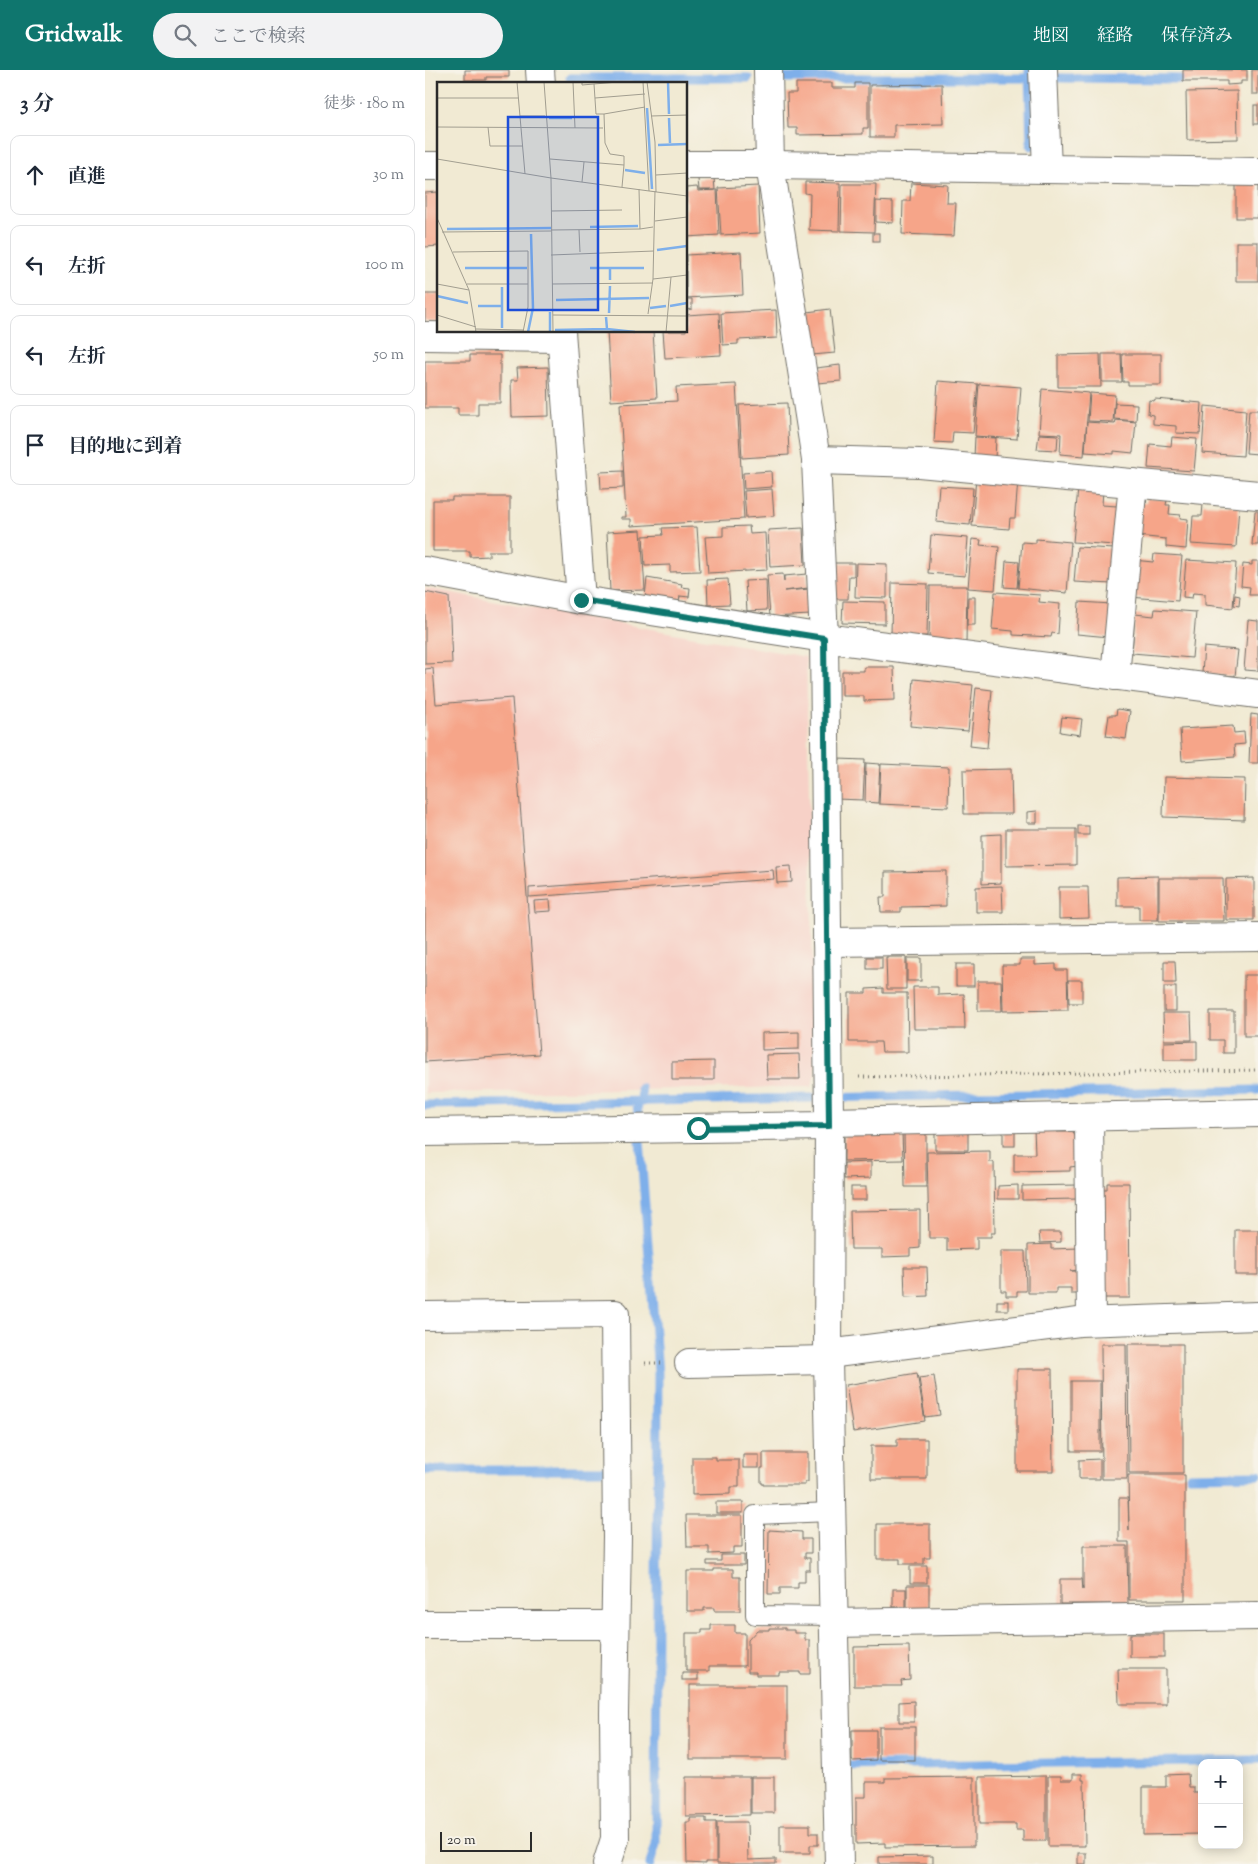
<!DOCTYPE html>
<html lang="ja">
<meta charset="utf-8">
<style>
:root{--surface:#fff;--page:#f2f2f3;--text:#1f2937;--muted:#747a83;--line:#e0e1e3;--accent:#0f766e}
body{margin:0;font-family:"Sorts Mill Goudy","Noto Serif JP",serif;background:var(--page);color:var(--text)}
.controls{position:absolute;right:15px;bottom:15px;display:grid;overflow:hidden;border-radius:10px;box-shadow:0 2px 12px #0003}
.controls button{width:45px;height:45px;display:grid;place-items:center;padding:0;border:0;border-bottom:1px solid var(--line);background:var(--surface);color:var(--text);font:25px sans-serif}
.scale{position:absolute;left:15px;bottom:12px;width:92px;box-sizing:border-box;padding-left:5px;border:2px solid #2b2b2b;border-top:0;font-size:14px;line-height:18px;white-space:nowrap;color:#2b2b2b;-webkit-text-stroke:4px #f7f3e8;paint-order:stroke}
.stop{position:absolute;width:15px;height:15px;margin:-11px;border:4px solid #0f766e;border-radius:50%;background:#fff}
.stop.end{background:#0f766e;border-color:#fff;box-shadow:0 1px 5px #0008}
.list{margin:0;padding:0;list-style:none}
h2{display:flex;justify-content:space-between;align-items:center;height:65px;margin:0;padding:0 20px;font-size:21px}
h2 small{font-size:16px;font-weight:400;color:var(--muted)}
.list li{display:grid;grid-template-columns:32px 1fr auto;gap:15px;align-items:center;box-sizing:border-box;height:80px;margin:0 10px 10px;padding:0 10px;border:1px solid var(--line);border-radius:10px}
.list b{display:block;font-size:19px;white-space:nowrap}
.list em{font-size:16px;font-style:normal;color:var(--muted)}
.icon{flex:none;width:28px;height:28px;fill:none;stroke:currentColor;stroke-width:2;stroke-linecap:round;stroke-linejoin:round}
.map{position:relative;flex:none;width:833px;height:1794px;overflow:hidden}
header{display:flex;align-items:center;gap:30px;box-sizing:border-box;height:70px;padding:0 25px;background:var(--accent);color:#fff}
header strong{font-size:24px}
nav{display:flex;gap:28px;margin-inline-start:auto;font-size:18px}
.search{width:350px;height:45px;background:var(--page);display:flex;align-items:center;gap:12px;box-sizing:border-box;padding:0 18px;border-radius:28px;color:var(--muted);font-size:19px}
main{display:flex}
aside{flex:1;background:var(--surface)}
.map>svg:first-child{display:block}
</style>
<header>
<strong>Gridwalk</strong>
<div class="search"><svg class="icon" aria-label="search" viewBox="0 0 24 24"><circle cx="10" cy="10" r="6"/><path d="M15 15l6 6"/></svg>ここで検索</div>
<nav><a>地図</a><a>経路</a><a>保存済み</a></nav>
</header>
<main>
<aside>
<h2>3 分<small>徒歩 · 180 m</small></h2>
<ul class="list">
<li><svg class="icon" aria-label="ahead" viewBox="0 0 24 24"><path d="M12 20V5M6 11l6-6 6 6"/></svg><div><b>直進</b></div><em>30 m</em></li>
<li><svg class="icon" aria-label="left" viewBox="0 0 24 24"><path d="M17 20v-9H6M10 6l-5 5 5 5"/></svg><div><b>左折</b></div><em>100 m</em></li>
<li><svg class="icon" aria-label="left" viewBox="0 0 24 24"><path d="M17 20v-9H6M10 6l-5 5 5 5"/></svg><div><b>左折</b></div><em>50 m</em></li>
<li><svg class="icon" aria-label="arrive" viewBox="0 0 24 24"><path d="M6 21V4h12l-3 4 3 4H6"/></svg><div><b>目的地に到着</b></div></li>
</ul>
</aside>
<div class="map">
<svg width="833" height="1794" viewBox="0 0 833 1794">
<rect width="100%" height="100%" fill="#f7f3e8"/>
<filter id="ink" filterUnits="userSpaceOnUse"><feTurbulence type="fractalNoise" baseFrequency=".02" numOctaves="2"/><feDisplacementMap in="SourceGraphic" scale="10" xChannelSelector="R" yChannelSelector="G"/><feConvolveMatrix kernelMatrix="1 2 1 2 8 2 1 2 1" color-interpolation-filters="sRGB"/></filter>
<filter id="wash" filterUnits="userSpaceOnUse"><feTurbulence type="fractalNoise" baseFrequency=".0096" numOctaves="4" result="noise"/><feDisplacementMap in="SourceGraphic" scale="20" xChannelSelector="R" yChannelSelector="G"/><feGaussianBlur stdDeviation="1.12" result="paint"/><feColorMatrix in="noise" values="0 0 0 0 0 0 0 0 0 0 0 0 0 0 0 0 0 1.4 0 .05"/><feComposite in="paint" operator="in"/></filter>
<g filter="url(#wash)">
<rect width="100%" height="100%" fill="#f1ead3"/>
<path fill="#f7d1c7" d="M0,518L381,587L390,1002L387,1017L0,1023Z"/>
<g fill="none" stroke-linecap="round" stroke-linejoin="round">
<g stroke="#7eafea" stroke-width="9">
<path d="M604,0L606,76"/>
<path d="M145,8H323"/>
<path d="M358,8H604"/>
<path d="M634,8L754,9"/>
<path d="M216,1018L217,1032"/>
<path d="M212,1032L233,1303L231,1774L225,1794"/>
<path d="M0,1035L833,1020"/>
<path d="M0,1400H177"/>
<path d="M765,1406L833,1405"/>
<path d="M415,1696L833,1690"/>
</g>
</g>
<g id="blocks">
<g fill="#f6a589">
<path d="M40,0H84V7H61V10H40Z"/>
<path d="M758,0H822V11H816V14L802,15V11H758Z"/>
<rect x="827" y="0" width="6" height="24"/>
<path d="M371,13H407V18H430V13H443V58H438V64L372,65V58H363L362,23H371Z"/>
<path d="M517,14L518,54L469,55V67H445V15Z"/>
<path d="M812,21L813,69L762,70L761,22Z"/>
<rect x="829" y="35" width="4" height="19"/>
<path d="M289,108L290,120H274L273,109Z"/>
<path d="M380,112L415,113L414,161L384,160L385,124L380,123Z"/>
<path d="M486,113L523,115L522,133H531L529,166L477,164L478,131H485Z"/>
<path d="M417,114H451L449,162L416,161Z"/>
<rect x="811" y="114" width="22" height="34"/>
<path d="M333,116L335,163L296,165L293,118Z"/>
<path d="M272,117L273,121L292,120L294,165L261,167V118Z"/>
<path d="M13,122L14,176L0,177V123Z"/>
<path d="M451,131L468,132V153L451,152Z"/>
<rect x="448" y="163" width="6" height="8"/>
<rect x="811" y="172" width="22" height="39"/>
<path d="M316,182L318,225L261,228V185Z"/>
<rect x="0" y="224" width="14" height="28"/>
<path d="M261,229H267V239L261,240Z"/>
<path d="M405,239L410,283L387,285L382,242Z"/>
<path d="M351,240L352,268L313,270V274L298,275L296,243Z"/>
<path d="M294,243L296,285L240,288L238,261H261V245Z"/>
<path d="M182,261H228L232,328L186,331Z"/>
<path d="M675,284L676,317H633V285Z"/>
<path d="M677,284H696L697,312H677Z"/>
<path d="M697,284H736V315H703V312H698Z"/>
<path d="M45,285H75V333H53V345H33V338H0V291H45Z"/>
<path d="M415,295L416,311L392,313L391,298Z"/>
<path d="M123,297L124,346L87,347L86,310H93L92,298Z"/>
<path d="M513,311L553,314L548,363L528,362L527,373L509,372Z"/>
<path d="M311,314L319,449L206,456V449H196V447H201L195,334L252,331L251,317Z"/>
<path d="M554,314L596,317L592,369L550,366Z"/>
<path d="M617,319L664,323L659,386L635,384L636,364L614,363Z"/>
<path d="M665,323L690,325L688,352L663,351Z"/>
<path d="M730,329L777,333L775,364L751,363V356L728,354V345L723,344L724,330L729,331Z"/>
<path d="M362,333L364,385L317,388L314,335Z"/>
<path d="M690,333L712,334L711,351L689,349Z"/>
<path d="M780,336L821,340L818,386L777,383Z"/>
<path d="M824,340H833V384L821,383Z"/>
<path d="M691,350L711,352L708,383L689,381V384L660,382L662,352L690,354Z"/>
<path d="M614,364L633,365L632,380L612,379Z"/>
<path d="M550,367L571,368L570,389L549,387Z"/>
<path d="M747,367L772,369L769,401L723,398L725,374L746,376Z"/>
<path d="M198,401V418L176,419L175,402Z"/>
<path d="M346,401L347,417L319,419L318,403Z"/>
<path d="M551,407L593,410L590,448H585L584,459L547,456Z"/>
<path d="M514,416L548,418L545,455L511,452Z"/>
<path d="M653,418L678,420L677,435L692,436L689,475L648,472Z"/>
<path d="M347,419L349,446L321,448L319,421Z"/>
<path d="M27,427H85V481H64V486L45,487V481H8V430H27Z"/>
<path d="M722,428L742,430L741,435H745L744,444L756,445L755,448L763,449L761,479L741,477V469L712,466L715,433H721Z"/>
<path d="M778,434L814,436L811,477L766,474L768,446H777Z"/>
<path d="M830,441H833V475H827Z"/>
<path d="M324,456L325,464L340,463L342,500L283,503L280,467L298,466V457Z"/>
<path d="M272,457L275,501L245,502V495L220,496L218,466L238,465L237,458Z"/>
<path d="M378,458L380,495L345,497L343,460Z"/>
<path d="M216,460L220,520L185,521L182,462Z"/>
<path d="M506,465L543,468L540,506L503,503Z"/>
<path d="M547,469L556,470L555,475L574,477L570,520L543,518Z"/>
<path d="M611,469L646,472L642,523L593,518L597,472L611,473Z"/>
<path d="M652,477L690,479L687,514L649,512Z"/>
<path d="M729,484L757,486L753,531L705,527L708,490L728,492Z"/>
<path d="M761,490L811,493L808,538L780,535V524L768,523L767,528L758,527Z"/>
<path d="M581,491L594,492L592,518L579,517Z"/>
<path d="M827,491H833V525H824L825,517L816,516L818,494L827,495Z"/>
<path d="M408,493H429V506H424L423,529H407Z"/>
<path d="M431,493L462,494V528L430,527Z"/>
<path d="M358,504L359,512V506L382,504L383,518L359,521L385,519L386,545L345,547L342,505Z"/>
<path d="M222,508L257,514L256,517L265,518L264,527L255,526L254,532L220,527Z"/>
<path d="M303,509L305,534L283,535L282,510Z"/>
<path d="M341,510L342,540L322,541L320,511Z"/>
<path d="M467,513L503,514L502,566H466Z"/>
<path d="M505,516H542L541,574L504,573Z"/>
<path d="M0,522L24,527L27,593L0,594Z"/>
<path d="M570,522L615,525L614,532L635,534L633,564L627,563L626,567L588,565V561L567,559Z"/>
<path d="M810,525L815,526L814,536L809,535Z"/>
<path d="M543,527H550V555H542Z"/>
<path d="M418,531L460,532V554L417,553Z"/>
<path d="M654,532L687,534L684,567L652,564Z"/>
<path d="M730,539L771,542L767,588L707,583L710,544L729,546Z"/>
<path d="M823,550L833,551V601L819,600Z"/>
<path d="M779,577L813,580L810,606L777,603Z"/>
<path d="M439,597H469L470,630L439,631V626H417V601H439Z"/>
<path d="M8,598L11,634L87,628L114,984L0,992V599Z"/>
<path d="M489,609L548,615L543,661L485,656Z"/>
<path d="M551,618L567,620L562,678L545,676Z"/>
<path d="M692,639L705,641L701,669L681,666L684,645H691Z"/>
<path d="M826,644L833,645V693H824Z"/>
<path d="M637,647L657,649L655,665L635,662Z"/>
<path d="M808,656L809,663L819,662L820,674L809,675L810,687L757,691L755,659Z"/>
<path d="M413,689L440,690L438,730L411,729Z"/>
<path d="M441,693L455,694L453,733L440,732Z"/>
<path d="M456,694L524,697L523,737L454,734Z"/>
<path d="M586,699L587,744H539L538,700Z"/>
<path d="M739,707L820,709L819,750L738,747Z"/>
<path d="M612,741V753H602V742Z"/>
<rect x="653" y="756" width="11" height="9"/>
<path d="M581,759H651V795L581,796Z"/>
<path d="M576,764V813L557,814V765Z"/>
<path d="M366,796L367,812L352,813L351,797Z"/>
<path d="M348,800L349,809L104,827V818Z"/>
<path d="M521,801V836L476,837V842H456L455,827H460V802Z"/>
<path d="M733,806V850H714V836H692V807Z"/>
<path d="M734,808H798L799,851H734Z"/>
<path d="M829,808V850H801V809Z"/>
<path d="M577,816L578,842H551V817Z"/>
<path d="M634,817H663L664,848L634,849Z"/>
<path d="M125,830L126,841L110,842L109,831Z"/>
<rect x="442" y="887" width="15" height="12"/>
<path d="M461,887H481V919H462Z"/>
<rect x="482" y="888" width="14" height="23"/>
<path d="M595,889H610V895L631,894V900H642L643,940L578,941L577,895H595Z"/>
<path d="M739,891H750L751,913H739Z"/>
<rect x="531" y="894" width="18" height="22"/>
<rect x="819" y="905" width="14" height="61"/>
<path d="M643,910H657V933H644Z"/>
<path d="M553,911H576L577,941H553Z"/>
<path d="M488,917H513V925L539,924L540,959H489Z"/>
<rect x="739" y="917" width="12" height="24"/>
<path d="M458,918V923H482L483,982H457L456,972H424V923H441V919Z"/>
<path d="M785,941H809V983H798V970H785Z"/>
<path d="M738,943H766L767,970H739Z"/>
<path d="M374,962V979L337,980V963Z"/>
<path d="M772,971V990H739V972Z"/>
<path d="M374,984L375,1009H342L341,985Z"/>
<path d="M289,991V1010H247V992Z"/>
<path d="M609,1058H630L631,1062H647L653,1069V1096L645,1097V1101L589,1102V1084H610Z"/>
<path d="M543,1059V1080H510V1060Z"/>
<rect x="578" y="1060" width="12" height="16"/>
<path d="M501,1062V1117H480L479,1063Z"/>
<path d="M419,1063H477L478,1090L419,1091Z"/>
<path d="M565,1081V1092H569L570,1163H566V1167H552V1179L522,1180V1168H504L502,1082Z"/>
<path d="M446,1092V1108L419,1109V1093Z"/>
<path d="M682,1113H704L705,1228H675L674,1119H682Z"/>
<path d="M593,1115V1129H573V1116Z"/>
<path d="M653,1115V1129L597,1130V1116Z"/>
<rect x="426" y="1117" width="15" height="13"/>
<path d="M495,1140V1178L485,1179V1186L457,1187V1179H426L425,1141Z"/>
<rect x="810" y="1160" width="23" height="45"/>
<path d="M614,1162H636V1172L615,1173Z"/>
<path d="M626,1174V1179L654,1178L655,1200L645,1201H655V1224H646V1218H631V1223H603V1175Z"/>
<path d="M576,1181H600L601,1221H592V1226H581V1221H576Z"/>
<path d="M479,1197H502L503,1226L480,1227Z"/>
<rect x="572" y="1231" width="11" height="9"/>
<path d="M676,1274H701L702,1409H677Z"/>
<path d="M703,1274H758V1403H704Z"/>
<path d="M592,1299H627L628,1401H592Z"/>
<path d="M492,1303L500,1351L428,1362L421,1315Z"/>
<path d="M509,1306L515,1345L500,1347L494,1308Z"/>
<rect x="646" y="1311" width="29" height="70"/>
<path d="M472,1369H502V1409H446V1376H472Z"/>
<path d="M338,1383H383V1412H380V1415H338V1413H336V1398H338Z"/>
<rect x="318" y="1385" width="16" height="13"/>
<path d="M267,1387H291V1390H314V1417H305V1424L267,1425Z"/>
<path d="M675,1389V1409H654V1390Z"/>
<path d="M703,1405H760V1530H704V1472H694V1428H703L704,1461Z"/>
<rect x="291" y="1432" width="27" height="11"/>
<path d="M261,1445H317V1477H308V1483L284,1484V1477H262Z"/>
<path d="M452,1454H505V1488H499V1494H475V1489H452Z"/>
<path d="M344,1460L377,1462V1469H386V1483H380V1488H385V1500H380V1512H373V1518H355V1524H343Z"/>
<path d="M658,1476H702L703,1534H635V1509H657L658,1520Z"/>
<path d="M296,1485H319V1495H282V1491H296Z"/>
<rect x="485" y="1496" width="17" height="17"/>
<path d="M289,1499H308V1507H315V1541H289V1538H279V1541H262V1501H289Z"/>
<rect x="482" y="1515" width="22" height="26"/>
<rect x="468" y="1519" width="13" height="18"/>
<path d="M286,1555H310V1563H320V1596H284V1601H261V1563H277V1560H286Z"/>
<path d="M344,1558H360V1560H369V1563H380V1570H385V1604H375V1602H354V1605H331V1602H323V1570L332,1560H344Z"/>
<rect x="705" y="1564" width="34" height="23"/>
<path d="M484,1576L485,1610L476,1611L477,1616H429V1577Z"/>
<path d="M693,1599H741V1634H694Z"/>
<rect x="257" y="1603" width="16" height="7"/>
<rect x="265" y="1615" width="97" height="74"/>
<path d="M489,1631V1652H474V1632Z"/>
<rect x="454" y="1657" width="36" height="33"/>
<path d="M427,1660H451V1690L427,1691Z"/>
<path d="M648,1704H657V1710H659L660,1776H623V1706H636V1710H648Z"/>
<path d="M763,1704L764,1717H769V1723H776V1764L718,1765V1717H741V1705Z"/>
<path d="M621,1706V1771H598V1760H591V1754H554V1707Z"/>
<path d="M261,1707H325V1745L261,1746Z"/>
<rect x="326" y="1707" width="23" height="36"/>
<path d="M549,1707V1776L460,1777V1773L431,1774V1727H441V1712H460V1708Z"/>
<path d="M265,1748H281V1752H291V1792H280V1794L262,1793L261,1752H265Z"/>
<path d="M292,1752H322L323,1790L351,1789V1794H292Z"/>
<path d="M355,1755H385V1763H393V1775H385V1783H355Z"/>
<rect x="653" y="1783" width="8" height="11"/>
<path d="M508,1786V1794H454V1787Z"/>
</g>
</g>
</g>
<g filter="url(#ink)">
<use href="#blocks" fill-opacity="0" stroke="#706e66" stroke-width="1"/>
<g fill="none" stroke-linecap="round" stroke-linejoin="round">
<defs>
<path id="service" d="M406,1442L330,1445V1545L409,1546"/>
<g id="minor">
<path d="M115,0L116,14"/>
<path d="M343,0L345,95L391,390L399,568L404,1049L403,1290L414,1794"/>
<path d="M618,0L622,99"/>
<path d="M261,95H345L833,102"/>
<path d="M0,96H14"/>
<path d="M136,261L156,530"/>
<path d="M0,266L136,268"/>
<path d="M391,390L494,393L833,425"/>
<path d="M0,501L156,530L399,568L833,624"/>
<path d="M690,606L708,413"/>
<path d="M402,872L833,867"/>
<path d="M664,1047L666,1251"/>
<path d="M404,1052L833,1043"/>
<path d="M0,1062L404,1056"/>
<path d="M0,1246L190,1244L192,1467L189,1643L190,1769L182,1794"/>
<path d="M403,1284L654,1252L833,1246"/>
<path d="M264,1293L403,1290"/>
<path d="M409,1553L833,1546"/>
<path d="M0,1555H190"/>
</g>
</defs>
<use href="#service" stroke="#706e66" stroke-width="20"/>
<use href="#minor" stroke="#706e66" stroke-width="30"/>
<g stroke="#706e66" stroke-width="3" stroke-dasharray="1 4" stroke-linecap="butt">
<path d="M434,1007L833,1000"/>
<path d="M220,1293H236"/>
</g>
<use href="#service" stroke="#fff" stroke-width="18"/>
<use href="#minor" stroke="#fff" stroke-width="28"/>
</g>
</g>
<g fill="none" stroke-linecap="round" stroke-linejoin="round" filter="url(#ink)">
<path stroke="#0f766e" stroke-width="6" d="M156,530L399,568L404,1056L273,1058"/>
</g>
<g transform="translate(12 12)">
<rect width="250" height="250" fill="#f1ead3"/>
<path fill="none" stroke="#7eafea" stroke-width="2.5" d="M231,0L232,32M210,26L215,107M112,36H135M232,36L233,61M221,63L250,62M188,88L208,91M153,145L201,144M10,147L114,146M220,168L250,164M28,186H90M153,186H173V198M173,186H207M0,214L31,221M119,218L212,216M41,224H65M233,224L250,221M213,226L229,224M113,230V250M172,231L173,204M65,246V205M170,247L198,250M118,248L170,247L169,235M91,250L96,226L94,152"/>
<path fill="none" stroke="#a29e90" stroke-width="1" d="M80,0L88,92M107,0L114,96L116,250M136,0L138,46M145,0V3L157,2M206,0L212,109M210,0L218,60L219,110M0,16H82M158,16L208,12M167,32H159L157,2L181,0M83,34H108M214,34L250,33M0,45L166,46M51,45L53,64H86M0,77L114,96L250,114M113,77L187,83V74L173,72L168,61L167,32L208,25M219,93L250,91M145,100L147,80M185,105L187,83M202,107L203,147L216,145M114,129L185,128M0,136L32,208L39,250M218,139L250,135M114,148L203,147M142,148L143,170M5,150L114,149M16,170L91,169V225L86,250M114,173L217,169M216,197L234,195M0,202L32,208M30,202H91M115,202L216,201M211,232L216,197L218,109M0,233L39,245M116,233L250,234M39,247L86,248M229,250L234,195L250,193"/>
<path fill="#1d4ed8" fill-opacity="0.15" stroke="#1d4ed8" stroke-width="2.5" d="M71,35H161V228H71Z"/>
<rect width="250" height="250" fill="none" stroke="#2b2b2b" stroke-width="2.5"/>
</g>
</svg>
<div class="controls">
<button>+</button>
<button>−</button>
</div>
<div class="scale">20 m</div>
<div class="stop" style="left:273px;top:1058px"></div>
<div class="stop end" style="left:156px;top:530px"></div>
</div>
</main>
